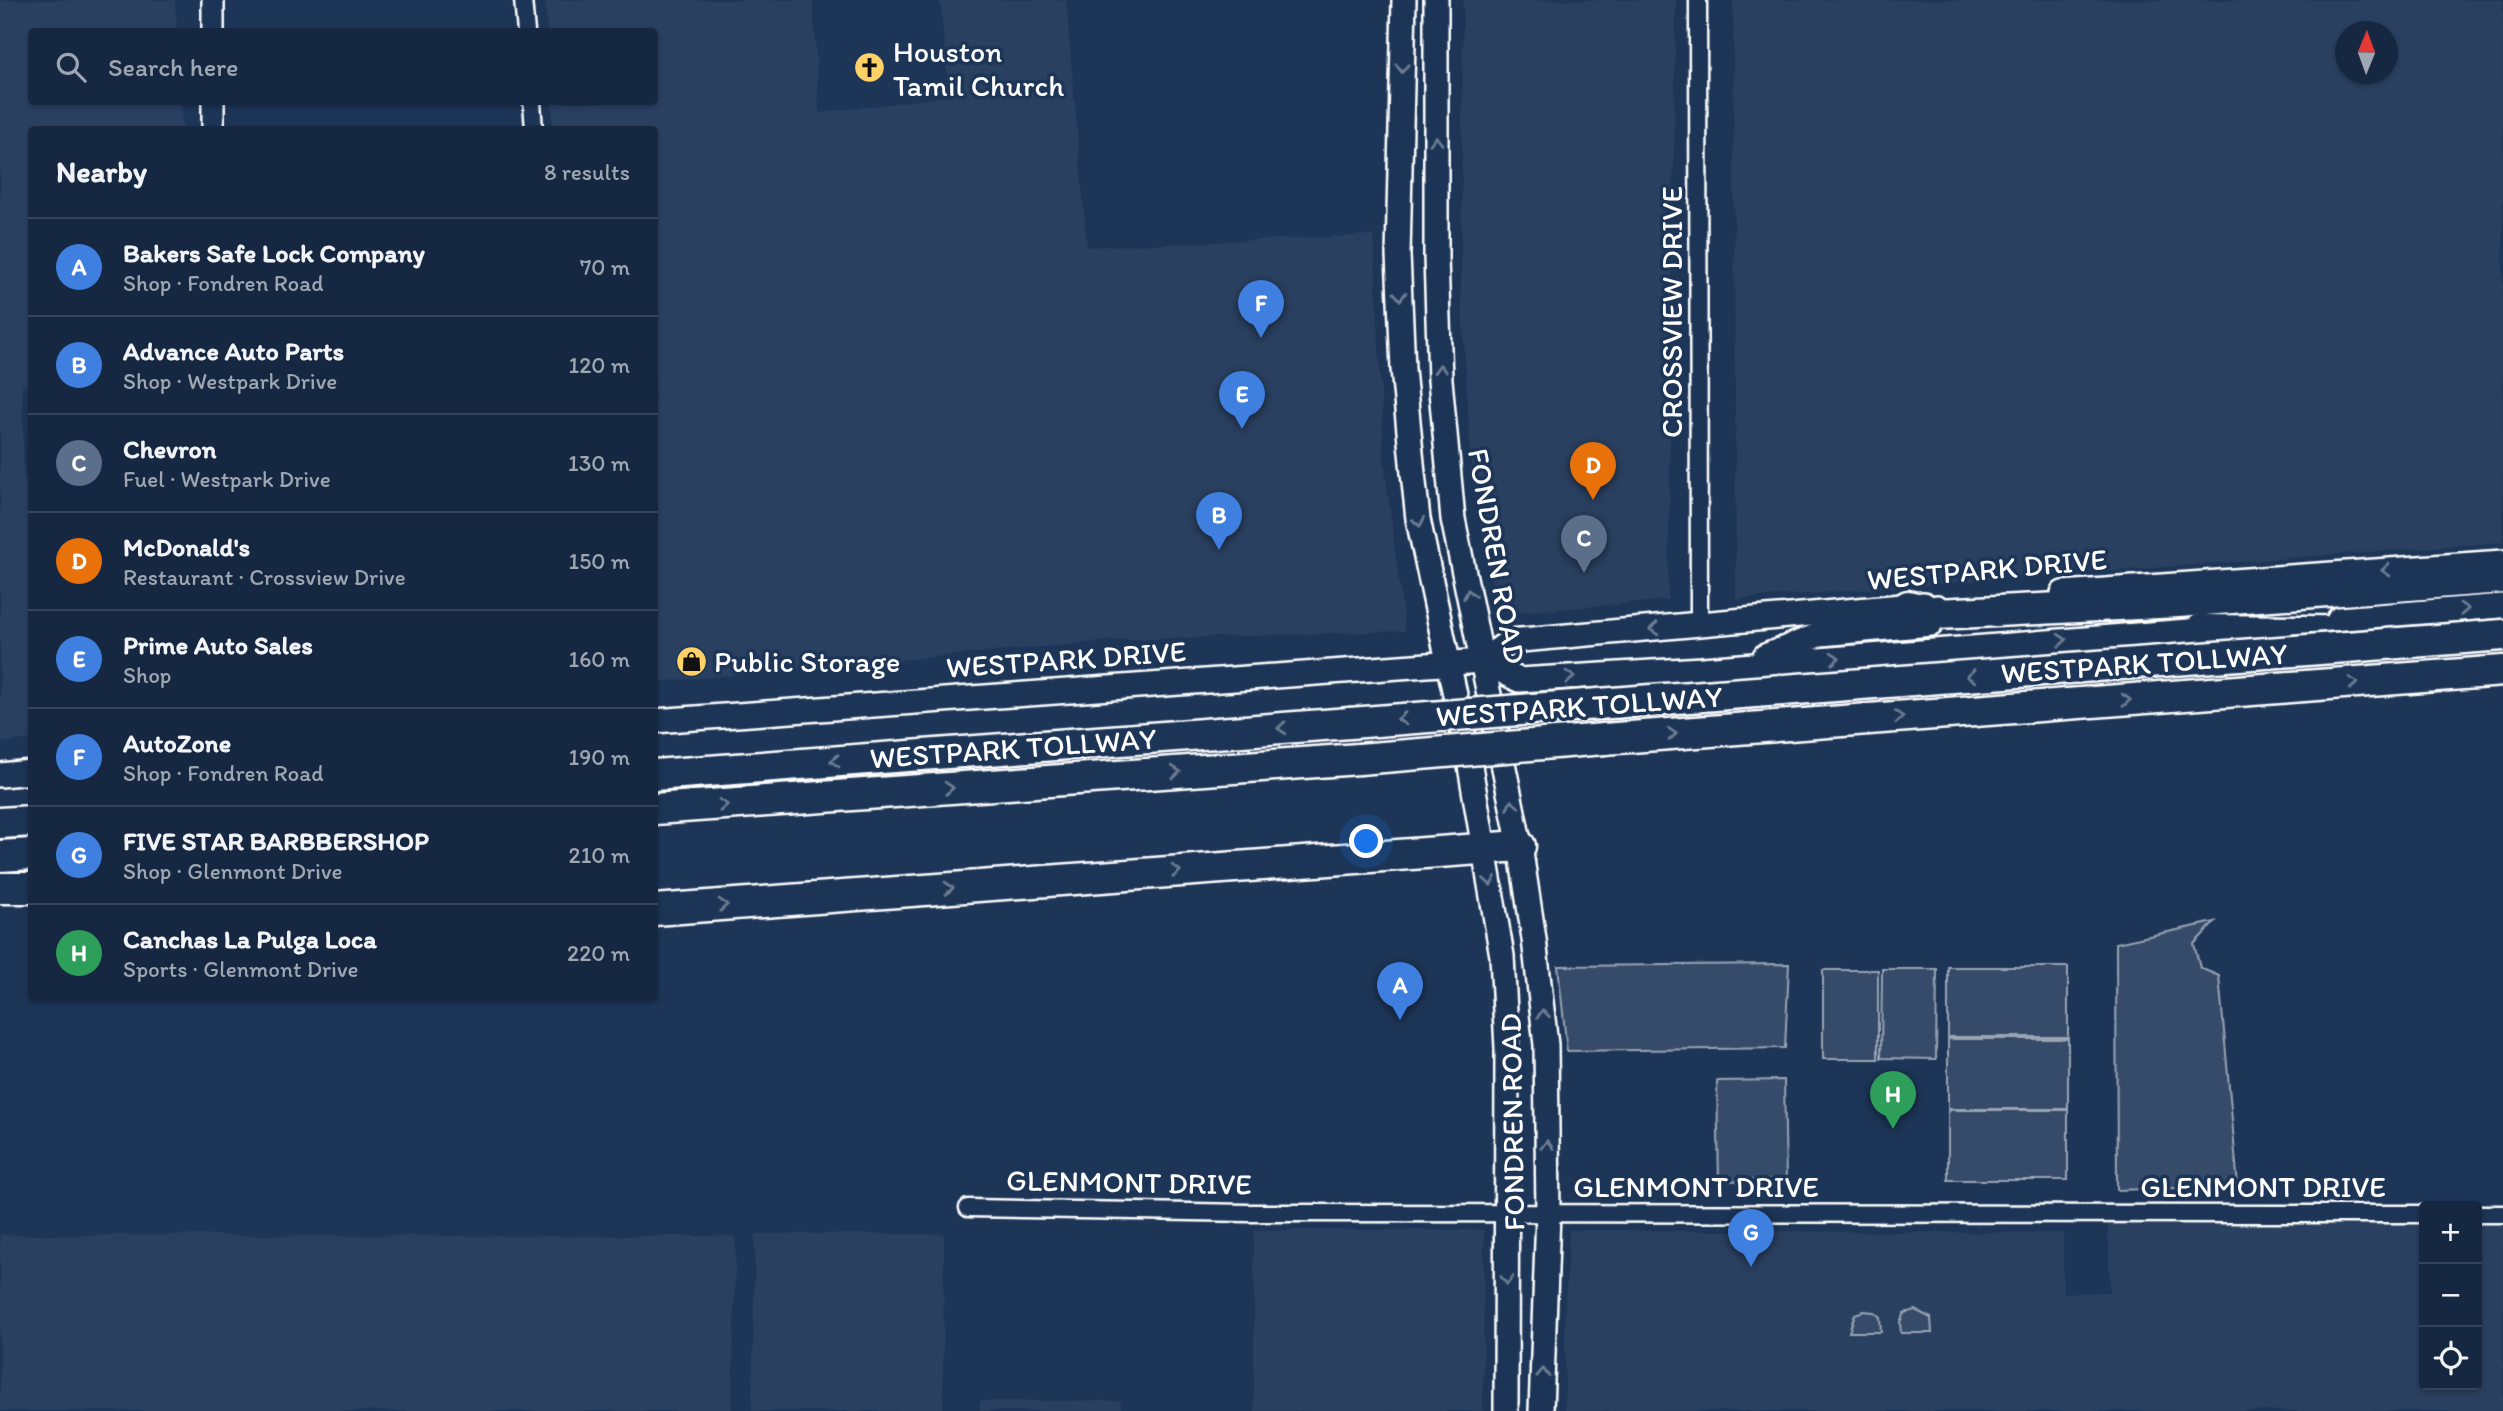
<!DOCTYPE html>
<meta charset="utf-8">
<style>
:root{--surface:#162841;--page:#1f3048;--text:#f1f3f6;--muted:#9ea6b1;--line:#35445a;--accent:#ffd166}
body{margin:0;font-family:Itim,sans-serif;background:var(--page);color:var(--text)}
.controls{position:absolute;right:21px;bottom:21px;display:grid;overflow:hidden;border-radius:7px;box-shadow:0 2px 5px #0004}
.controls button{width:63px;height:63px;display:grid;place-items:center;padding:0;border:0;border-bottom:2px solid var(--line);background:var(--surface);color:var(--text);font:35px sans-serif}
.compass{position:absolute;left:2335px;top:21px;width:63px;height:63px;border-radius:50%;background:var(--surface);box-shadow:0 2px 5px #0004;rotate:1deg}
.you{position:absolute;left:1367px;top:842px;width:24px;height:24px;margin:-18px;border:5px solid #fff;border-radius:50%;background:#1a73e8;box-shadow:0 0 0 10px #1a73e833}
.badge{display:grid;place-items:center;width:46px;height:46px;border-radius:50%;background:var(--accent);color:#fff;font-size:23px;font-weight:700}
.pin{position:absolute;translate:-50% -58px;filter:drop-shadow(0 2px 4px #0008)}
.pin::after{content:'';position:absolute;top:37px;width:24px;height:21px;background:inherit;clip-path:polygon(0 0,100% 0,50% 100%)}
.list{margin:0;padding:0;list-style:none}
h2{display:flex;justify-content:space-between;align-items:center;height:91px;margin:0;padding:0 28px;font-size:30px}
h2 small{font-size:23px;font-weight:400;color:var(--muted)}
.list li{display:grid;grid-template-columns:46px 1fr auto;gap:21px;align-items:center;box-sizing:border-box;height:98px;padding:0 28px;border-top:2px solid var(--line)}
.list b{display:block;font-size:26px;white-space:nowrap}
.list p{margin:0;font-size:23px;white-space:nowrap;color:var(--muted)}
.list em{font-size:23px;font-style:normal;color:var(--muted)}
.icon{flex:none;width:38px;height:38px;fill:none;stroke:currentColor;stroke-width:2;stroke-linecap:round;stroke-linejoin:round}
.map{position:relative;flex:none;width:2503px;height:1411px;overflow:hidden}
.search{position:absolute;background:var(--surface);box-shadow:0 2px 5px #0004;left:28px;top:28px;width:630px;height:77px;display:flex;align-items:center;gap:18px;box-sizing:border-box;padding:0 24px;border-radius:7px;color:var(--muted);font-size:26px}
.panel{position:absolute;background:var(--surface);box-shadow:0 2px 5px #0004;left:28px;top:126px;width:630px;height:875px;border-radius:7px}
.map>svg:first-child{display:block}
</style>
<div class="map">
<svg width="2503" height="1411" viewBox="0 0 2503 1411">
<rect width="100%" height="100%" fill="#1d3557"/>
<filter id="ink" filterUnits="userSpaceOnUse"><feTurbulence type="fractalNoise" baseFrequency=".0143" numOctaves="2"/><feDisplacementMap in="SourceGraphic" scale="14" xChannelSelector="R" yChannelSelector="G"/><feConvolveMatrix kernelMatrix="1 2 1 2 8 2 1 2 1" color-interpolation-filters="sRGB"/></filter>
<g filter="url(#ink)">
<g fill="#2a4161" fill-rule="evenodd">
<path d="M0,0H175L177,31L32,32V102H181L183,129L32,130V385L22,386L24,479H32L31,739L0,743Z"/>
<path d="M545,0H813L819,113L949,96L940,0H1066L1087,247L1374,235L1384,461L1405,631L1122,640L655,682L654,130L553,129L552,102H654V32L547,31Z"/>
<path d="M1463,0H1676L1668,600L1506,613L1491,581L1472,482L1461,290Z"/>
<path d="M1733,0H2503V542L1736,599ZM2346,32H2388V74H2346Z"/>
<path d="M2108,1224H2424V1385H2477V1224H2503V1411H1565V1306L1569,1230L2063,1233V1293L2110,1292Z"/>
<path d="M1254,1230H1484L1483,1411H1254Z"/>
<path d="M755,1234H944L943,1411H752Z"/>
<path d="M0,1235L736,1236L732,1411H0Z"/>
<rect x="980" y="1401" width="141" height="10"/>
</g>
<g fill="#364b69" stroke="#9aa5b4" stroke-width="2">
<path d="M2215,922L2194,944L2200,968L2219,976L2238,1186L2117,1190L2116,943Z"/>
<path d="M1789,964L1785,1048L1567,1051L1558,966Z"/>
<rect x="1948" y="967" width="120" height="70"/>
<path d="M1882,969H1937L1936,1059L1881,1058Z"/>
<rect x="1823" y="970" width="55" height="89"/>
<rect x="1948" y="1039" width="120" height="70"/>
<path d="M1784,1080L1786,1180L1719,1181L1717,1081Z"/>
<rect x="1948" y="1110" width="120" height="70"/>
<path d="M1915,1310L1931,1318L1932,1333H1901L1900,1322L1904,1313Z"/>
<path d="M1864,1311L1874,1312L1880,1317L1881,1332H1849L1855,1314Z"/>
</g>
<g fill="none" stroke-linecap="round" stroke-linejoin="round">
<defs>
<g id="minor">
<path d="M523,0L526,32"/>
<path d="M1698,0L1699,625"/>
<path d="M532,102L534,130"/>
<path d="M968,1208L1248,1213L2424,1214"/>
<path d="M2477,1214H2503"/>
</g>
<g id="tertiary">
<path d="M213,32V0"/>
<path d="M213,130V102"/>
</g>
<g id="secondary">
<path d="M1404,0L1398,255L1403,369L1413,473L1418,519L1470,766L1502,956L1507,1048L1506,1411"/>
<path d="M1436,0V257L1440,380L1453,519L1520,846L1534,939L1546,1045L1548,1213L1541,1411"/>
<path d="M2063,593L2503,562"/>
<path d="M2339,619L2503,606"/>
<path d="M1765,656L1821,634L1931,624L1937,614V607"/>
<path d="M1482,661L1519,680L1702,669L2214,629"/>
<path d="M654,721L1482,661L1510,641L1924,604"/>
<path d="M0,775L32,772"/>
</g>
<g id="motorway">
<path d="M1908,606L1937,614L2178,602L2503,578"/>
<path d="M2200,630L2392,632"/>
<path d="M1604,739L2503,671"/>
<path d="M654,775L1350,723"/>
<path d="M654,809L1359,759"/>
<path d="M0,823L32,821"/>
<path d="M0,856L32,854"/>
<path d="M0,888H32"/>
<path d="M654,910L1520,846"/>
</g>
</defs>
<use href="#minor" stroke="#fff" stroke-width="21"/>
<use href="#tertiary" stroke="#fff" stroke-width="26"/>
<use href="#secondary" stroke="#fff" stroke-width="28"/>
<use href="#motorway" stroke="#fff" stroke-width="35"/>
<use href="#minor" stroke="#1d3557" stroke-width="16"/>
<use href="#tertiary" stroke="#1d3557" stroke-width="21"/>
<use href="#secondary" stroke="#1d3557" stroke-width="23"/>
<use href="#motorway" stroke="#1d3557" stroke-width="30"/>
<defs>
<g id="motorway-bridge">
<path d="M1350,723L2503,635"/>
<path d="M1359,759L1604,739"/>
</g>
</defs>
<use href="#motorway-bridge" stroke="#fff" stroke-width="35" stroke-linecap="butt"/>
<use href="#motorway-bridge" stroke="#1d3557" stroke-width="30"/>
</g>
<defs><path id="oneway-chevron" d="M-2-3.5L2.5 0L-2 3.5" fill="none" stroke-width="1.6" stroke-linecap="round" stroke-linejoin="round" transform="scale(1.75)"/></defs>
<g stroke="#6c7c92">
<use href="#oneway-chevron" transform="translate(1402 68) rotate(91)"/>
<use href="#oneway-chevron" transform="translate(1436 141) rotate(-90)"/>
<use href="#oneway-chevron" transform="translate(1400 296) rotate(88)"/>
<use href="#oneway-chevron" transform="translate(1440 369) rotate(-92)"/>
<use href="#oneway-chevron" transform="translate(1419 522) rotate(80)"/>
<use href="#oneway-chevron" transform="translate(2386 570) rotate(176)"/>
<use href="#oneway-chevron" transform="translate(1469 594) rotate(-102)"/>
<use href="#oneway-chevron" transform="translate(2464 609) rotate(-4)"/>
<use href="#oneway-chevron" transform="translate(1654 629) rotate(175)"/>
<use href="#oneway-chevron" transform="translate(2062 640) rotate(-4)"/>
<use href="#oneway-chevron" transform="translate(1835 658) rotate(-4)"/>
<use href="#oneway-chevron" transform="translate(1971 676) rotate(176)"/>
<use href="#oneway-chevron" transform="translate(1570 677) rotate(-4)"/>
<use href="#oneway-chevron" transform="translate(2353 683) rotate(-4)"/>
<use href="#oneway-chevron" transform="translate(2126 700) rotate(-4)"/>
<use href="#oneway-chevron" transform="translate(1899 717) rotate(-4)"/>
<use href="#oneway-chevron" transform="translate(1402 719) rotate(176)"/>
<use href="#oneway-chevron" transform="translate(1282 728) rotate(176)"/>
<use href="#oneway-chevron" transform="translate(1672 734) rotate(-4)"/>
<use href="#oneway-chevron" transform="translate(835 761) rotate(176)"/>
<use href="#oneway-chevron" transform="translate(1176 772) rotate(-4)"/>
<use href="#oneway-chevron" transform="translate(949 788) rotate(-4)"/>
<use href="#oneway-chevron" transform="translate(723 805) rotate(-4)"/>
<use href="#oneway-chevron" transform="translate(1512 805) rotate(-101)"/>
<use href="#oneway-chevron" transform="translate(1176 871) rotate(-4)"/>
<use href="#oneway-chevron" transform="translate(1490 881) rotate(81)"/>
<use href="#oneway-chevron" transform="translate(949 888) rotate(-4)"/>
<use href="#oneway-chevron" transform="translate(723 905) rotate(-4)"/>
<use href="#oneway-chevron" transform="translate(1543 1014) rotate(-96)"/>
<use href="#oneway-chevron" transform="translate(1547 1145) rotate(-90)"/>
<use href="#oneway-chevron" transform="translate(1507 1280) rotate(90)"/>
<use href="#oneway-chevron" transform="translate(1543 1373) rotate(-88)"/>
</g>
</g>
<defs>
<symbol id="church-disc" viewBox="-11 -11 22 22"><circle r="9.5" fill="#ffd166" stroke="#1d3557"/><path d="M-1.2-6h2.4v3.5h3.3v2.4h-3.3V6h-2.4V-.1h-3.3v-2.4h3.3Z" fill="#111"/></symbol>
<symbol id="shop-disc" viewBox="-11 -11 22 22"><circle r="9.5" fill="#ffd166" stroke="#1d3557"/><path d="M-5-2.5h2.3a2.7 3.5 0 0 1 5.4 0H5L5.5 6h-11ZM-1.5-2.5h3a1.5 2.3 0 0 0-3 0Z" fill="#111"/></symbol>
</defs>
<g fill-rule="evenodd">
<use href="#church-disc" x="852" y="50" width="35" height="35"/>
<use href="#shop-disc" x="674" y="644" width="35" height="35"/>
</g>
<g text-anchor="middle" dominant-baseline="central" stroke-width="7" stroke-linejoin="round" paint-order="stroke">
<g font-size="30" fill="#fff" stroke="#1d3557" text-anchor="start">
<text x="893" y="51">Houston<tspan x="893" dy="34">Tamil Church</tspan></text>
<text x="714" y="661">Public Storage</text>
</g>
<g font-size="30" fill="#fff" stroke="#1d3557">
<text transform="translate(1671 312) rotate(-90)">CROSSVIEW DRIVE</text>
<text transform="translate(1497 556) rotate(80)">FONDREN ROAD</text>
<text transform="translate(1987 569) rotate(-5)">WESTPARK DRIVE</text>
<text transform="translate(1066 659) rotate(-4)">WESTPARK DRIVE</text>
<text transform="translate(2144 663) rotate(-4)">WESTPARK TOLLWAY</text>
<text transform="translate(1579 706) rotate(-4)">WESTPARK TOLLWAY</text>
<text transform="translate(1013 748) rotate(-4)">WESTPARK TOLLWAY</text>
<text transform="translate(1512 1122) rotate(-91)">FONDREN ROAD</text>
<text transform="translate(1129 1182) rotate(1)">GLENMONT DRIVE</text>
<text x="1696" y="1186">GLENMONT DRIVE</text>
<text x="2263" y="1186">GLENMONT DRIVE</text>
</g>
</g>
</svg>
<div class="controls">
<button>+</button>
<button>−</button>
<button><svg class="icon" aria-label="locate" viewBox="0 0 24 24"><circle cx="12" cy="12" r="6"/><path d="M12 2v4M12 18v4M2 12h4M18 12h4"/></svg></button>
</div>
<svg class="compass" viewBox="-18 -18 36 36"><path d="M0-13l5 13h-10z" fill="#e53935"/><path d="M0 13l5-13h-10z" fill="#9ea6b1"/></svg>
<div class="you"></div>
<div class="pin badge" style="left:1400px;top:1020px;background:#3f7fe0">A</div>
<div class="pin badge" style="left:1219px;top:550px;background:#3f7fe0">B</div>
<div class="pin badge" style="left:1584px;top:573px;background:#5c6f8a">C</div>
<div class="pin badge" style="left:1593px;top:500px;background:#e8710a">D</div>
<div class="pin badge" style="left:1242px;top:429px;background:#3f7fe0">E</div>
<div class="pin badge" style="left:1261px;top:338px;background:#3f7fe0">F</div>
<div class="pin badge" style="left:1751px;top:1267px;background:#3f7fe0">G</div>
<div class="pin badge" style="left:1893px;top:1129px;background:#2e9e5b">H</div>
<div class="search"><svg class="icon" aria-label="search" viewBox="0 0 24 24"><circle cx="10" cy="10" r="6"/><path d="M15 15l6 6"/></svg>Search here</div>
<section class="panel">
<h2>Nearby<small>8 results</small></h2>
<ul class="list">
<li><span class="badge" style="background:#3f7fe0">A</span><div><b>Bakers Safe Lock Company</b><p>Shop · Fondren Road</p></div><em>70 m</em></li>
<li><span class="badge" style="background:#3f7fe0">B</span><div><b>Advance Auto Parts</b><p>Shop · Westpark Drive</p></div><em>120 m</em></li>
<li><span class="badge" style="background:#5c6f8a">C</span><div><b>Chevron</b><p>Fuel · Westpark Drive</p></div><em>130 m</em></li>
<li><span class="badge" style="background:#e8710a">D</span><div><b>McDonald's</b><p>Restaurant · Crossview Drive</p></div><em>150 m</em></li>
<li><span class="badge" style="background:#3f7fe0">E</span><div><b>Prime Auto Sales</b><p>Shop</p></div><em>160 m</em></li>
<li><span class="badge" style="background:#3f7fe0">F</span><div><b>AutoZone</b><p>Shop · Fondren Road</p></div><em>190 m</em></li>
<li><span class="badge" style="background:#3f7fe0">G</span><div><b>FIVE STAR BARBBERSHOP</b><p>Shop · Glenmont Drive</p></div><em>210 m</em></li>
<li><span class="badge" style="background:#2e9e5b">H</span><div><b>Canchas La Pulga Loca</b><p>Sports · Glenmont Drive</p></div><em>220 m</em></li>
</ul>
</section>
</div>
